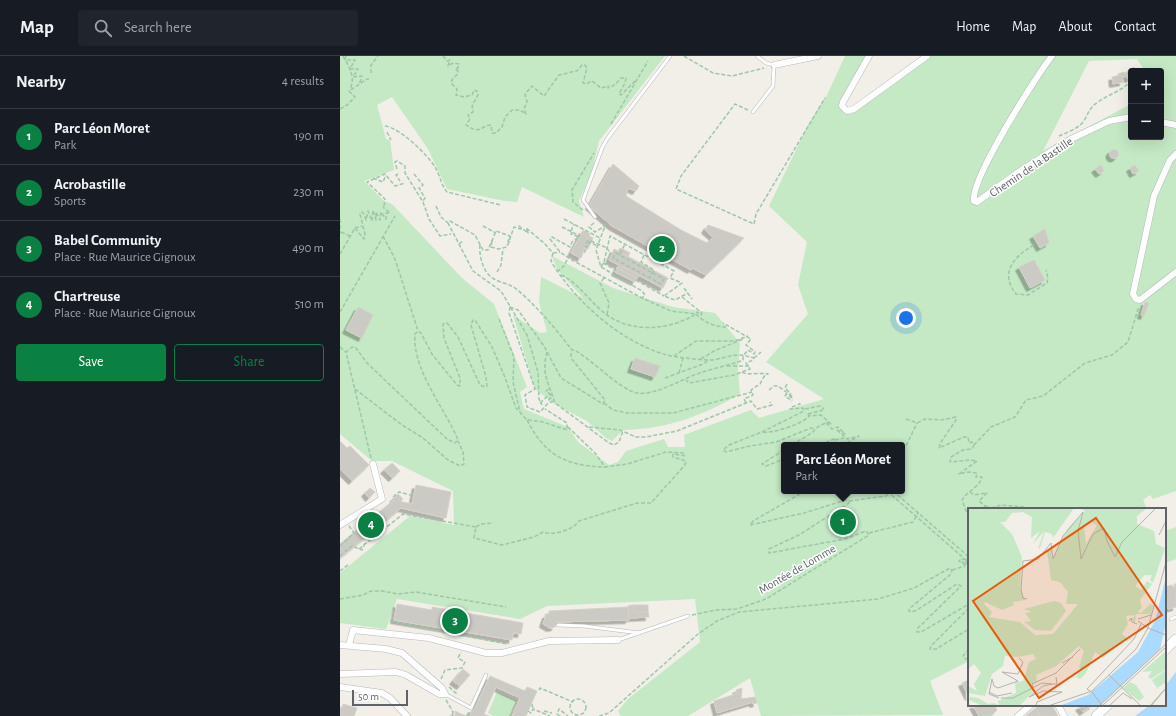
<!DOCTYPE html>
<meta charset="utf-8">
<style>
:root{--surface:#171b24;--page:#20242c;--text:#f1f3f6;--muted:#9ea1a6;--line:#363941;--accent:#0b8043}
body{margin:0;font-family:"Alegreya Sans",sans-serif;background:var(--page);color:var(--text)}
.controls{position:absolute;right:12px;top:12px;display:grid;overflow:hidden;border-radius:4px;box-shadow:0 4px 16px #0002}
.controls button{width:36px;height:36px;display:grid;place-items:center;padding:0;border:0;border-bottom:1px solid var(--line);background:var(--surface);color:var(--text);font:20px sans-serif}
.scale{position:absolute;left:12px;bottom:10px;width:56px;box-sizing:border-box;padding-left:4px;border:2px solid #5f6368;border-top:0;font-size:11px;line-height:14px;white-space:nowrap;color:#5f6368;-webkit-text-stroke:3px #fff;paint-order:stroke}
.you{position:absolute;left:566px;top:262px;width:14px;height:14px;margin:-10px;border:3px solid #fff;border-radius:50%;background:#1a73e8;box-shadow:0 0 0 6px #1a73e833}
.badge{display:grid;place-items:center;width:26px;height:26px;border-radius:50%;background:var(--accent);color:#fff;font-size:13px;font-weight:700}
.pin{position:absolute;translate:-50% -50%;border:2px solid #fff;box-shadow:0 1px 4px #0006}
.popup{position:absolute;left:441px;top:386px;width:124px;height:52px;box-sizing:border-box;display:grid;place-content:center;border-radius:4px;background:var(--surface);filter:drop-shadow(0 1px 3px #0005);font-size:13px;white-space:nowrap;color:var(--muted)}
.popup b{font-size:15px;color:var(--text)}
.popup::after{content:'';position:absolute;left:50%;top:100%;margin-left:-8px;border:8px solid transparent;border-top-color:var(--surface)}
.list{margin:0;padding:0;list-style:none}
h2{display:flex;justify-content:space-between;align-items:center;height:52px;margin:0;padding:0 16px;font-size:17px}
h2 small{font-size:13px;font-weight:400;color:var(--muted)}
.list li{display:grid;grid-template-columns:26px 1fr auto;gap:12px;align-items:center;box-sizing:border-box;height:56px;padding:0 16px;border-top:1px solid var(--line)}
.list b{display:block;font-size:15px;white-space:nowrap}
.list p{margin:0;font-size:13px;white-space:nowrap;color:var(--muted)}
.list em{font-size:13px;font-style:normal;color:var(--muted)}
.actions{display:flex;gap:8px;padding:12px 16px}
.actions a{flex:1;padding:9px 0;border:1px solid var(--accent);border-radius:4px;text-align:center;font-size:14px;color:var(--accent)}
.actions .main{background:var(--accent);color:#fff}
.icon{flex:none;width:22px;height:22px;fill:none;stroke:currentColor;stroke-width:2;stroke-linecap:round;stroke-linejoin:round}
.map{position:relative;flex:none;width:836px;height:660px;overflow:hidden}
header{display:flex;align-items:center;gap:24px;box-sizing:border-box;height:56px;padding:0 20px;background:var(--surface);border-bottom:1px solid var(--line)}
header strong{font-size:19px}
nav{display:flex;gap:22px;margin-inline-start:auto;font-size:14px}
.search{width:280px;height:36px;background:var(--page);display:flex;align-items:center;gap:10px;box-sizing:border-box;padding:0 14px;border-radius:4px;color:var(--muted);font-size:15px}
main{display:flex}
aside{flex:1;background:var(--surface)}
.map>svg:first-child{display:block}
</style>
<header>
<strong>Map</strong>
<div class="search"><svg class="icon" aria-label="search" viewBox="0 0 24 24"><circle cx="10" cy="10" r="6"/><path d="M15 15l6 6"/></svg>Search here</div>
<nav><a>Home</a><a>Map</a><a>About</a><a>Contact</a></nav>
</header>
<main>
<aside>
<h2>Nearby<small>4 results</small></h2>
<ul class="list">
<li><span class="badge">1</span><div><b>Parc Léon Moret</b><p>Park</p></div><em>190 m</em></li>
<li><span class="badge">2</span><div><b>Acrobastille</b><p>Sports</p></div><em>230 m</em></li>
<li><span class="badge">3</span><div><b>Babel Community</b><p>Place · Rue Maurice Gignoux</p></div><em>490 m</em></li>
<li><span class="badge">4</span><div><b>Chartreuse</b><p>Place · Rue Maurice Gignoux</p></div><em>510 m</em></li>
</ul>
<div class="actions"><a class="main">Save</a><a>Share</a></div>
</aside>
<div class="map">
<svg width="836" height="660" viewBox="0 0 836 660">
<defs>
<filter id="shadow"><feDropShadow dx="-3.5" dy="3.5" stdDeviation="0" flood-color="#0004"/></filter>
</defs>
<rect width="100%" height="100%" fill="#f1efe8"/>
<g fill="#c5e8c5" fill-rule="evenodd">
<path d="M0,0H325L259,85L252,116L239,145L244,161L182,131L177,146L165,145L107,133L88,93L52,41L37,49L46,83L50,84L54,114L24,125L44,145L52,148L122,222L154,248L187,331L180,336L184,353L228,371L238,386L269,409L278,406L286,395L324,383L328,391H345L344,379L411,354L419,362L484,343L426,306L468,258L458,229L467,186L429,150L468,69L488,37L505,0H529L503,46L507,55L587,0H836V435L813,443L810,439L803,444L807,453H629V605L590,625L603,659L421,660L410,622L348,660H281L278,655L288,643L360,586L355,543L207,550L180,563L57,543L46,573L0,567V517L70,460L114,469L113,435L52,405H32L0,378ZM797,3L805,15H821V81H791V48L703,95L749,5ZM444,389H562V435H444Z"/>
<path d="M212,200L273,232L333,251L375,257L400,287L398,314L400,338C362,360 327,373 283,374L272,385L266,382L247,365L213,347L195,333L173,259L200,277L207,276L199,246L201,221L243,242L217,213Z"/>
<path d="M836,471V503L825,507V475Z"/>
<path d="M157,636L177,645L170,660H154L148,657Z"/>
</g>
<path fill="#aadaff" d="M836,616V660H795L810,649H825V630Z"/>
<g fill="#cccac5" stroke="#d6d1c6" filter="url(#shadow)">
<path d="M794,11L797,15H791V22L788,23L785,17Z"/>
<path d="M784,16L786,20L782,22V19L779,20L778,18Z"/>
<path d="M782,19L783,26L773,28L772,21Z"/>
<circle cx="774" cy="98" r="4.5"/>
<path d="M273,108L299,130L296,135L288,132L286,140L341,174L367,187L373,181L365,174L368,169L404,182L366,219L352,212L351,214L272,170L249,150Z"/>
<path d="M761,109L764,115L759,118L755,113Z"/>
<path d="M795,109L799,115L793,118L790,112Z"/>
<path d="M705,173L709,187L700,192L693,180Z"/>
<path d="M243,174L250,178L241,202L231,197Z"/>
<path d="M249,180L253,182L248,193L244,192Z"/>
<path d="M280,192L290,197L288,200L278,195Z"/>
<path d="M274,193L328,222L323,232L269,204Z"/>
<path d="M694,204L705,224L690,232L679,211Z"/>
<path d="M279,209L299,219L297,222L277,212Z"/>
<path d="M277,212L297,222L295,226L275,216Z"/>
<path d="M805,246L809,247L804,260L801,259Z"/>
<path d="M18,251L33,259L22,282L6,274Z"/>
<path d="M295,302L320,310L315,321L291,313Z"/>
<path d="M0,385L7,392L10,390L29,409L12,425L0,413Z"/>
<path d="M52,407L60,415L52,422L44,414Z"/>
<path d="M76,429L111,436L106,462L61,452L0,502V488L54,444L53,443L58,438L63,443L61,444L62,446L72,448Z"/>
<path d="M30,432L35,436L29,442L25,437Z"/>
<path d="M834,528H836V551L828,553L825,545V531L832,529L833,531H835Z"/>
<path d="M57,548L92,554V551L183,567L181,578L173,577L172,584L54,564Z"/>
<path d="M293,549H308V556L294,557Z"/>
<path d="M293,549L294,557L308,556L309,561L289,562L288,550Z"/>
<path d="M288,551L289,564L215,566V571L210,572L203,568L206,559L209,558V555Z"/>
<path d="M123,613L130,619L120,630L113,625Z"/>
<path d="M150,620L185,635L187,631L197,635L186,660H172L180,642L156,631L144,658L149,660H130L133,653L134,654Z"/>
<path d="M629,624V641L622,627Z"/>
<path d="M402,632L401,643L415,641L417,647L413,648V646L377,657L374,645L393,639L397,637L396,634Z"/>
<path d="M3,648L17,652L14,660H0V651L2,652Z"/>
<path d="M633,649H654L657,654L651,660H639Z"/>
<path d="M699,649H712L718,660H700L696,652Z"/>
<path d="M743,649H753L743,656L739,651Z"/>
<path d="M696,652L700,660H686L688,658Z"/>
<path d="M115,655L121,658L128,660H115Z"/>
</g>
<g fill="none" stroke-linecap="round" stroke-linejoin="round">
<defs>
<g id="lane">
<path d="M413,56L433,30L434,9L426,7L417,0"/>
<path d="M255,161L243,144L262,92L267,83L330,0"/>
<path d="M831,563L836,561"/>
<path d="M218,569L244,570L299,577"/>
<path d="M278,584L348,560"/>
<path d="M105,638L131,652L146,619"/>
</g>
<g id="street">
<path d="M529,0L503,46L502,50L507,55L514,53L587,0"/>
<path d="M712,0C696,20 630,124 634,145L637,146L677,117L727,85L769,65L791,61"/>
<path d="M434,9L478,0"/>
<path d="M821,66L836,69"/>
<path d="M836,98L830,104L814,140L793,238L796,243L800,244L836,216"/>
<path d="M0,469L42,443L33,408"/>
<path d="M0,589L46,593L62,597L102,632L105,638H99L66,619L56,616L0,618"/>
<path d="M9,589L13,574L89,582L146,597H162L209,585L278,584"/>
<path d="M0,631L42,637L50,642L67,660"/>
<path d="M718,649L724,660"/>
<path d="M678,660L691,649"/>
</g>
<g id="secondary">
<path d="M825,594L836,583"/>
<path d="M756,660L768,649"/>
</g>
</defs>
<use href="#lane" stroke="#b5b8bc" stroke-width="4"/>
<use href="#street" stroke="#b5b8bc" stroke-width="7"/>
<use href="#secondary" stroke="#b6babf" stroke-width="10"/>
<g stroke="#9cc7a9" stroke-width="1.5" stroke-dasharray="4 2" stroke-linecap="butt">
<path d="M3,0C9,10 16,22 10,33"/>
<path d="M6,0L5,4H15L10,13H18L13,21L22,20L19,29"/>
<path d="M103,0L107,5L110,4L108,10L113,7L119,8L118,12L115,13L118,15L117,19L113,22L111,27L117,33L116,39L124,41L132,39L134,34L137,35L138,39L132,50L133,56L128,59L130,63L126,69C141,79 140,70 151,69L152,77H156L162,71L165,61L172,54H180L186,58L184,53L187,46L185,38L192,30L204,40L219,19C226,18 231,15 237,15L242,9H245L247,12L243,27L246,28L252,25L261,32L268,30V32C274,30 277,27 281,22H286L285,27L279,38L281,39L297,23"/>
<path d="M344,0L373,17L392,20L424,12"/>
<path d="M31,17V9L38,0"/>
<path d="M0,53L7,49L15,41L9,35L27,23H29"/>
<path d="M408,54L395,48L341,120L336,133L414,168L416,158L485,42"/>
<path d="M271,68L308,5"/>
<path d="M45,70C60,72 87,98 95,111C100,119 101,129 107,136L161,149"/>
<path d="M47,76L51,84"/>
<path d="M719,80C728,76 740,72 745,63C749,56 750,51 758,46C769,38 780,36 790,26"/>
<path d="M57,113L55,106L57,105L65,110V117L83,146L89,163L100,180L111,178"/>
<path d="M58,118L56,119L60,125"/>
<path d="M74,118L83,129L79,132L85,142L83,145"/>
<path d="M33,122L43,126L46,119"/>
<path d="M44,150L45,143L27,126L45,118L55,130L65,127"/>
<path d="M96,150L101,161L108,167"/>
<path d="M243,154L233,146L232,134L254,97"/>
<path d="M0,163V178"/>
<path d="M224,163L260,182"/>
<path d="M254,167L249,171L255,176L265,170L268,166"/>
<path d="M262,167L265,170L256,194L261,211L302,235L305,239L302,242"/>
<path d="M143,170L156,177"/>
<path d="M222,171L240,180"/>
<path d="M15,172L22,170"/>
<path d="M231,175L234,168"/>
<path d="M1,176L10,180"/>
<path d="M232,176L231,178L239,181L232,186L230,191L212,181L210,183L220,196L232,204L302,242L331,255L356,258"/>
<path d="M43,180L55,203L78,275"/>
<path d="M248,184L245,190L247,191L250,186L257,190"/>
<path d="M152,185L151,191L158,193L167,191L174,171L181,173L179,170L188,177L186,172L204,187L212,196"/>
<path d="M170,186L168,185L170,180L156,175L148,194H143L135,179L110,165L108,167L133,215L161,235L187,279L198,316L199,343L202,349"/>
<path d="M119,188L123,185"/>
<path d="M140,189C139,198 142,211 148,218C156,227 166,226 175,232C197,250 215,272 232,294C241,293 279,334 297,337C313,340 339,325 354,319C370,313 386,310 401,305L403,304V300L408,294L414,298L415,296L406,289L411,283L383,267"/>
<path d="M694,189C674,200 659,217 676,238L688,239L707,227L708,222L706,214"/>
<path d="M267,192L271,199"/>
<path d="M213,197L211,205C236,248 293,298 345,302C354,303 363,304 372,304C381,303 390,299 399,299C404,299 409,301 414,302L413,304L406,307L410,313L394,319L349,327L346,324"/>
<path d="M213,197L220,196"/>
<path d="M276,197L324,223L321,228L273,202Z"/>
<path d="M0,198L15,172L24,183L25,178L20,158L22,156L24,158L26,164L28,155L32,165L33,154L36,164V156L40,164L41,156L46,163V157H50L43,151"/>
<path d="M280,198L285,188"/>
<path d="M304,199L301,206L314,214L310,221"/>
<path d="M263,207L276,214"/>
<path d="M261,211L264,206L270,180L334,215L330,222L342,227L324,240L335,244L348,237"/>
<path d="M157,216L161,209L163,193"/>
<path d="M217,216L224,210L228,202"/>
<path d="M221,219C237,226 248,243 262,255C288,278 328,275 356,258"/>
<path d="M264,222L260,227L269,247L267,259"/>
<path d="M296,224L324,240"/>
<path d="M344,232L352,243"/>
<path d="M342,241L362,257L361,259L357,256L356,258"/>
<path d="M170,251L178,254L204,290L221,322L263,348L265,344L231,302V295"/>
<path d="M170,251L169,257L195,333L185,339L187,351L200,356L208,347L214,345"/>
<path d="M0,256L55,160"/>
<path d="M356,258C363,266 375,271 386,271"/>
<path d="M159,263L174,301L173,326L180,356"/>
<path d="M0,291L6,296"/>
<path d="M207,296C201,319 209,327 215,347L269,387L274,389L279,386L283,375"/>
<path d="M334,300L356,285H395L408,280"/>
<path d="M414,302L421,296"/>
<path d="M361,303L374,295L403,283"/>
<path d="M387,310H409"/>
<path d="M402,316C408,320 420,316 428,318L425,319L420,328L411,334L413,339L404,343L406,347"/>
<path d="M339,317L343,302"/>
<path d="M325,322L363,308L369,304"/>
<path d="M447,328L445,332L451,338"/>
<path d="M15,333L62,369L83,382L108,404L120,410L124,408L123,396L118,385"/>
<path d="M209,333L206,335L210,338"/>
<path d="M429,334L434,330H438L453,341L452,342L446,338L445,340L452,345"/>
<path d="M200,347L210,338L212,340L208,345"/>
<path d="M264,347L273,354L287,357H333L412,336"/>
<path d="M465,353L480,350L484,353"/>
<path d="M468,358L469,360L481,359L491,368V369L487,366L476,372"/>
<path d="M468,358L483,354"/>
<path d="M566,363L577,367L585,363L601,364L616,361V364L601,386L599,392L624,381H628L629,387L632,386L634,389L632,393L623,394L611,401L610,406L630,404L637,405L619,418L628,416L637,417L636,421H642C639,432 627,435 622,444L626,455L629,456"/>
<path d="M187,364C205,399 225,410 265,411"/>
<path d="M486,367L492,373L498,371L505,378L497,374"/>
<path d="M228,371L255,397L265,411L287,408L326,396L343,397L346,399"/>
<path d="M249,371L280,374L296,381H306L337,375L411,345L417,353L432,349L430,346"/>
<path d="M497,374L507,383L519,380L503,389"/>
<path d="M423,376C432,378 465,367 469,360"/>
<path d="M495,384L504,382"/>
<path d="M452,389L473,376L475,373L471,372L436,386L410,390L386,396L383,394L389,389L422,376L464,355L463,352L450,353L452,351L460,348L458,347"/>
<path d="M480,389L494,383L495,386L490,389"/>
<path d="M634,389L651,371L675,361L686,344L703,340L745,307L772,299L788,286L799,250"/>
<path d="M444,394L422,408L426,410L444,403"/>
<path d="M562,394L566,390L577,367"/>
<path d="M31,402L6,296L12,291L16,292L27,307L107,383L115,387L118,384C105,352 72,314 75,278L78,275L81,277L92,298L117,329L120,330V322L104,282L103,268L107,267L118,281L140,329L145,331L147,330L146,321L131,269L133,264H135L152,291L164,319L176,352L187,364L203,366L227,374V367L205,353"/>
<path d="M444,429L441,432L444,434"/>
<path d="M547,435L626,504"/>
<path d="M553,435L629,501L626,505L622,503L627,507L626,509L620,504L619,505L629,511"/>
<path d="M630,436L634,439L647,437L639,445L645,450L642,453"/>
<path d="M53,441L59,436L74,440"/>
<path d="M509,445L546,440L550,435"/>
<path d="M645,450L651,452L650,453"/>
<path d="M651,452L661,449L684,451"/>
<path d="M136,471L141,468L153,467"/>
<path d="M529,477L573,466L578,457"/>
<path d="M0,490L14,477L9,470"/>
<path d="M19,493L63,458L136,471L134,482L162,489L194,481L203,476C213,480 233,474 239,465L297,447H311L345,409L346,405L333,401V398L346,400"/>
<path d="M0,500L12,490L22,494L25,487"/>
<path d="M612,514L625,510"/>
<path d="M0,515L9,508"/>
<path d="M0,543L23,539L31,535H42L58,538L76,536L166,551"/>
<path d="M629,552L591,590L590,593H596L629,573"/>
<path d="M352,559L376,554L397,553L426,543L529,479L526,475L505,483L429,497V493L459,479L509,447L506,444L464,457L410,469L413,465L465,435"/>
<path d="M50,565L167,588"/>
<path d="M629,593L623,600L625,603L629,602"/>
<path d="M101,623L105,614L122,612L125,606L118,602L121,596"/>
<path d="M109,631L117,638"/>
<path d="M199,634L200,632L233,646"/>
<circle cx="238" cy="651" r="8"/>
<path d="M106,644L113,656L112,660"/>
<path d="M192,648L193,653"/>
<path d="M744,649L740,651L742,654L749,649"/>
<path d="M188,655L191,657L193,653L210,660"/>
<path d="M204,655L212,657"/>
<path d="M127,660L129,655"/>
<path d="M220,660L217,658L219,653L228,660"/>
<path d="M259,660L269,657L358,578L377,565L399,556L538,543L574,532L610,512L612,514L611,518L569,553V555L572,556L577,554L617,528L621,530L578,572L577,576H581L629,548"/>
</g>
<use href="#lane" stroke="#fff" stroke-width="3"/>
<use href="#street" stroke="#fff" stroke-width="6"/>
<use href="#secondary" stroke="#fff" stroke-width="9"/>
<path stroke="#9cc7a9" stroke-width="1.5" stroke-dasharray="4 2" stroke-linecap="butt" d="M251,185L267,192"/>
</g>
<g text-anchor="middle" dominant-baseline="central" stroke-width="3" stroke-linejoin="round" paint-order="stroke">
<g font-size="12" fill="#5f6368" stroke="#fff">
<text transform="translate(691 111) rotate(-34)">Chemin de la Bastille</text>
<text transform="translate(457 513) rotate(-30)">Montée de Lomme</text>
</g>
</g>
<g transform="translate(628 452)">
<rect width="198" height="198" fill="#f1efe8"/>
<path d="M0,0H106L85,30L84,26L77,24L72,40L70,41L76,23L65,36L72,23L63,30L64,9L55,4L44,5L37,14H32L44,26L54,49L52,80L57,92L45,94L46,97L34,102L17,94L16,96L24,104L21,109L52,114L67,127L85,126L110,96H98L100,84L92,74L83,72L79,43L83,38L84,51L100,20L117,3L111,0H179L169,8V16L186,23L188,36L197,40L185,75L182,72L184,67H177L167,78L173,82L179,73L184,76L172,92L174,99L170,104L173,105L182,96L185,97L183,106H168L167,115L163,111L168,107L158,108L160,116L154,126L159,130L135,150L127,144L118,165L112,171L108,169L113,163L111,159L116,143L111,138L88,158L68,167L69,173L61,177L66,183L51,198H31L30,193L48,185L47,175L55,173L61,154L68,151L65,146L50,149L37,148L35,158L24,166L17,188L0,185V178L9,183L6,176L13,165L6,156L0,161ZM123,14L129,17L118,36L116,19ZM86,93L93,95L98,103L83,123L67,122L56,114L63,113L57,105L64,104L56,101ZM198,143V161L183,171L180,169L184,163L174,164ZM198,162V174L189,180L184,172ZM162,174L168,177L176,189L171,193L155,180ZM2,189L10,190L20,196L27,195L30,198H15L1,192Z" fill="#c5e8c5" fill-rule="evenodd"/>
<path d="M198,69V115L192,141L131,198H91L120,187L170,144L187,113Z" fill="#aadaff"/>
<path fill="none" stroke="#b3b3b1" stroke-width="1" d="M191,27L198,13M59,91L55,90L53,81L55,53L70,51L83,35L85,51L95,28L115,4L110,23L113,51L125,26L136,20L139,33L147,49L154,34L188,0M170,111L183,107M161,113L163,110L164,114L169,116M170,113L180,120M180,120L198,127M94,155L105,149M141,167L173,198M84,176H89L88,169M65,179L64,176L88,165L112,141M122,183L119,181L166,131L173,116M21,184L29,188L44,185M124,184L134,197M31,190L21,186L24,171L26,178L30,180L50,173L34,164L50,166L55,154L51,150M33,190H45L74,175L84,176L75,178L61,189L75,183L94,184L69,194L68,197M80,198L124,183L168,141L180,120L198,54M131,198L198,136M134,198L198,139M141,198L155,185L164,191M182,198L198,180M183,198L198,180"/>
<path fill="#e8590c" fill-opacity="0.15" stroke="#e8590c" stroke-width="2" d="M128,10L194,107L71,190L5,93Z"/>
<rect width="198" height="198" fill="none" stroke="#5f6368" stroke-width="2"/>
</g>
</svg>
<div class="controls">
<button>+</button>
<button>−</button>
</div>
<div class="scale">50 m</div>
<div class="you"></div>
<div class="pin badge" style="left:503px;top:466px">1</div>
<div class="popup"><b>Parc Léon Moret</b>Park</div>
<div class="pin badge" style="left:322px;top:193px">2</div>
<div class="pin badge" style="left:115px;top:565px">3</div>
<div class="pin badge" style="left:31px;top:469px">4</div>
</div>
</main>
